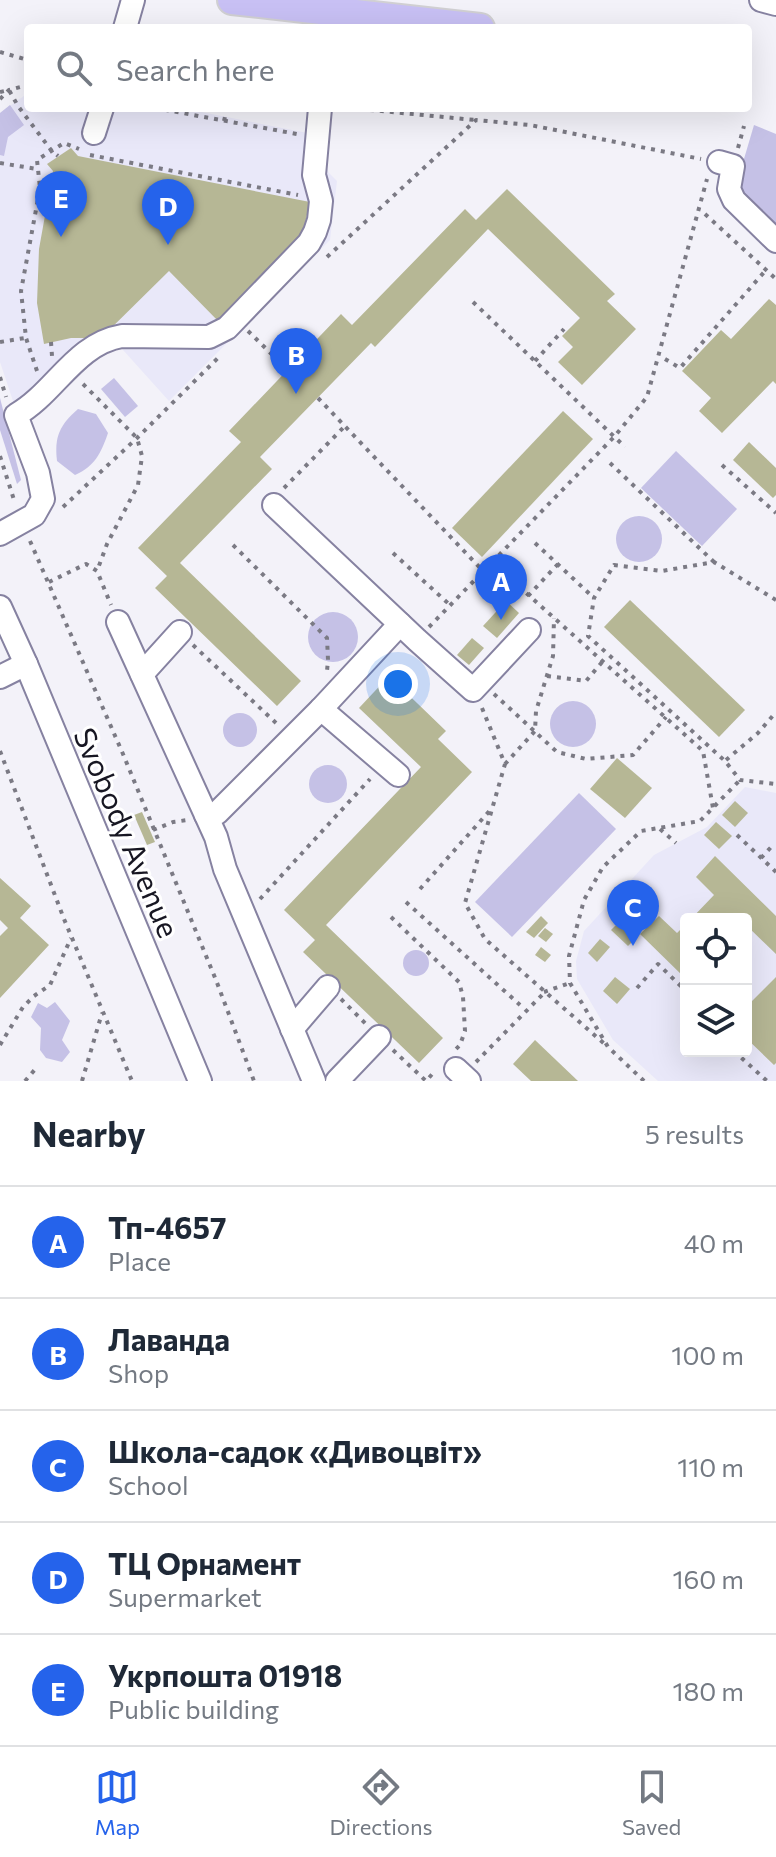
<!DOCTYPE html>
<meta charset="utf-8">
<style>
:root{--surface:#fff;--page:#f6f6f7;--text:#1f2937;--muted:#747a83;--line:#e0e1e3;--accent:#2563eb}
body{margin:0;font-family:Commissioner,sans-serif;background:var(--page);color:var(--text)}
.controls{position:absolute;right:24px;bottom:24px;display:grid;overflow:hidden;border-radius:8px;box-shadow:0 8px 32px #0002}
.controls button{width:72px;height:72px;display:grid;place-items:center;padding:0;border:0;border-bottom:2px solid var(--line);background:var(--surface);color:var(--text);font:40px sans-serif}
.you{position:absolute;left:398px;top:684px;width:28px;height:28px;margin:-20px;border:6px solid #fff;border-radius:50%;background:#1a73e8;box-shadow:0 0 0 12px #1a73e833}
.badge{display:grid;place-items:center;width:52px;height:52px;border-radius:50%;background:var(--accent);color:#fff;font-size:26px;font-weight:700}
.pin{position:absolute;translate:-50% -66px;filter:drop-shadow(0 2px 4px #0008)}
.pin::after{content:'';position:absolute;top:42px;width:28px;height:24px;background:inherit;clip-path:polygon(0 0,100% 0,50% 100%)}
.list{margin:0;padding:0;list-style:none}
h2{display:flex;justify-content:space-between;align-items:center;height:104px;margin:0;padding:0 32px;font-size:34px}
h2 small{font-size:26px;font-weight:400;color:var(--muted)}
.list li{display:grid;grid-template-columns:52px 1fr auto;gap:24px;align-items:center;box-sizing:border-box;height:112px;padding:0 32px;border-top:2px solid var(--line)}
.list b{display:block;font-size:30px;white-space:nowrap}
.list p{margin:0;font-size:26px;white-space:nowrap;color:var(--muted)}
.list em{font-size:26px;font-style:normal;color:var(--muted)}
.icon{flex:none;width:44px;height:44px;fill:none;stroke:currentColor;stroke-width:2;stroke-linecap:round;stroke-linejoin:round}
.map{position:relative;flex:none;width:776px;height:1081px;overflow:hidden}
.search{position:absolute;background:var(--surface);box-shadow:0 8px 32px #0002;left:24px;right:24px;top:24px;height:88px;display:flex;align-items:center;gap:20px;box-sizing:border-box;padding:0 28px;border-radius:8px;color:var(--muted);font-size:30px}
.sheet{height:664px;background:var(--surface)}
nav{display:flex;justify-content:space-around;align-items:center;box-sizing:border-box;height:112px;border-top:2px solid var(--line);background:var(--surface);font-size:22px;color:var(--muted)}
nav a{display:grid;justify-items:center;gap:4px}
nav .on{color:var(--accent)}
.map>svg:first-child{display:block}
</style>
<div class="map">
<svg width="776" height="1081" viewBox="0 0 776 1081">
<rect width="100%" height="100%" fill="#f3f2f9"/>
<g fill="#e9e8f9" fill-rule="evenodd">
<path d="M28,93V108H181L328,137L324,162L329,173L337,181L330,240L169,401L114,340L20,422L0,362V113Z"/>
<path d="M745,787L776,793V1081H658L613,1040L577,979L576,961L584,931L654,855L707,827ZM686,919H746V1051H686Z"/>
</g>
<g fill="#c5c1e6">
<path d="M10,105L24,125L8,137L4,156L0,155V113Z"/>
<path d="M754,125L776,134V232L736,186Z"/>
<path d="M114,378L138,406L125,417L101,389Z"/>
<path d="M0,398L21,480L17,484L0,430Z"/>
<path d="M78,409L96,414L108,433C101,453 95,466 75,475L57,461C54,436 60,425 78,409Z"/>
<path d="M676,451L737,509L702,546L641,488Z"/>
<circle cx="639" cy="539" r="23"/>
<circle cx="333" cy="637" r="25"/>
<circle cx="573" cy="724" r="23"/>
<circle cx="240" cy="730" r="17"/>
<circle cx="328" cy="784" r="19"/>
<path d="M579,793L616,829L512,937L475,902Z"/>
<circle cx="416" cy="963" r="13"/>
<path d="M55,1002L70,1021L62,1040L70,1052L62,1062L46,1058L40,1050L41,1028L31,1017L38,1003L47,1008Z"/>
</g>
<g fill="#b6b795">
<path d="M71,148L78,156L310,202L301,240L220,323L169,271L96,343L85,338H71L44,344L37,303L39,249L53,171L47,164Z"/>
<path d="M507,189L615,294L607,301L636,329L582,385L558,362L573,347L562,336L580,318L488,229L375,347L371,343L260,457L272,469L180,563L301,681L277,706L155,588L167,576L138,548L241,442L229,431L341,314L352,325L465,209L476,220Z"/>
<path d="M769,299L776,305V384L773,381L722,433L699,411L711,398L682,371L721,330L731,339Z"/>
<path d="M563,411L593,439L482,557L452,528Z"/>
<path d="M749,442L776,468V495L773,498L733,460Z"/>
<path d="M630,600L745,710L719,737L604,627Z"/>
<path d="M506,601L519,613L497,638L483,626Z"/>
<path d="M472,638L484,648L469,665L457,655Z"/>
<path d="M389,676L446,731L438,739L472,772L326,925L443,1038L419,1063L303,952L315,940L284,910L421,767L359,708Z"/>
<path d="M617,758L652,788L625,818L590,789Z"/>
<path d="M735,801L748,813L735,827L722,815Z"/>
<path d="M142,812L155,842L147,845L134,815Z"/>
<path d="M716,822L732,836L719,849L704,835Z"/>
<path d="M715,856L776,916V954L746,925V919H691L714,895L696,877Z"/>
<path d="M0,878L31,906L20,918L49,945L0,998V936L8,928L0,920Z"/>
<path d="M541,916L548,923L534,938L526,932Z"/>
<path d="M659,916L677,933L686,924V979L640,934Z"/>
<path d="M622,919L639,935L628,946L611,930Z"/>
<path d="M545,928L553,934L546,942L538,936Z"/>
<path d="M600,939L610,947L597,962L588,953Z"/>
<path d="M541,947L551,955L545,962L535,955Z"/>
<path d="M615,977L630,989L617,1004L603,991Z"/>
<path d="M776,977V1063L774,1065L746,1038V1001L749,1004Z"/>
<path d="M535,1040L578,1081H531L513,1064Z"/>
</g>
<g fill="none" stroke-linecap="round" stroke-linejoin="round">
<defs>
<g id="minor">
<path d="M761,0L776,4"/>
<path d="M125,28L133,0"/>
<path d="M94,133L102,108"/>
<path d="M719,162L733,166L729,189L734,200L776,241"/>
<path d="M274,505L417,640L473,690L529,630"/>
<path d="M0,534L34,515L43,499L38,473L16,415C55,393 75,344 122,336L209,337L227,328L309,243L315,232L319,220L321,201L314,175L320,108"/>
<path d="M0,607L26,664L200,1081"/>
<path d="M118,622L206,815"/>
<path d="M142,674L180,632"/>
<path d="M0,677L26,664"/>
<path d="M321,709L398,775"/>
<path d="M292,1029L328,987"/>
<path d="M456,1069L469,1081"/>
<path d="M314,1081L225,869L216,837L206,815L217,813L321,709L400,624"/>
<path d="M337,1081L379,1037"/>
</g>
<path id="major" d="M232,0L480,28"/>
</defs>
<use href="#minor" stroke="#8682a1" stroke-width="26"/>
<use href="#major" stroke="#d1d0d3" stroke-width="32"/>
<g stroke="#7b7a84" stroke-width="4" stroke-dasharray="4 6" stroke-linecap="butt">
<path d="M0,52L28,60"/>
<path d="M0,92L9,90L18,106L51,150L58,156"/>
<path d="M0,99L9,90L28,85"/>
<path d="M155,108L297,134"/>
<path d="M350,108L475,120"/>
<path d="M224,121L227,108"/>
<path d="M738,148L744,126"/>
<path d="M90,155L298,195"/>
<path d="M0,163L37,169"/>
<path d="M705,214L776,279"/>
<path d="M327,257L476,120L530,125L701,159"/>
<path d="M473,302L625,447"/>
<path d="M248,331L288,370"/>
<path d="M0,342L25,338"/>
<path d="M51,342L52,356"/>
<path d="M665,359L680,368L766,270"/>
<path d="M535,361L564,329"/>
<path d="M37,371L26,338L21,291L40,188L37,160L64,143L79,149"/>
<path d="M0,377L6,397"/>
<path d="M83,384L137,438L142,456L138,485L107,544L97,571"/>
<path d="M318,398L484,572L506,575L703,751L713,808"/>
<path d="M0,456L15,503"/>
<path d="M610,463L714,562"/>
<path d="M722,465L776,513"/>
<path d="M284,488L344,427"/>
<path d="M63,507L137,438L221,355"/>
<path d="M30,541L123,754L216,980L254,1081"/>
<path d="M535,543L594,598"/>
<path d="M233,545L327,638L328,660L327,671"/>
<path d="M393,553L450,605"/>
<path d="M49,582L86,564L97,571L111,605"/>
<path d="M528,596L558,564"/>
<path d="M776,600L714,562L662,571L614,565L594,598L588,636L725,761L740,780L776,784"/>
<path d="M429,627L614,437L647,397L707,179"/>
<path d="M193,645L276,723"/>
<path d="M547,676L586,681L603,661"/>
<path d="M494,694L557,752L586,759L633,755L666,717"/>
<path d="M482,708L505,764L465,903L485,939L608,1047"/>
<path d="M0,751L64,919L132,1081"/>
<path d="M726,760L758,733L776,712"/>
<path d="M505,764L535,731L536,711L553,656L554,618"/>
<path d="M660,829L676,843"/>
<path d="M153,830L173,822L188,820"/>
<path d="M737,835L776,872"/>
<path d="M761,858L774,844"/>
<path d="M420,889L493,807"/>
<path d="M260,899L370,779"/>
<path d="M406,902L520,1005"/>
<path d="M391,917L459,982L463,997L465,1031L460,1045L455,1050"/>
<path d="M637,988L658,964L686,991"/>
<path d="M544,992L570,983"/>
<path d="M686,997L682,1001L686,1005"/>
<path d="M341,999L366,1024"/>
<path d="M0,1045L23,1007L34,996L50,985L71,938"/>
<path d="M393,1050L426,1081L435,1071"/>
<path d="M734,1051L767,1081"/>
<path d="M476,1062L542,995"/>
<path d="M25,1081L38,1066"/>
<path d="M82,1081L102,1013"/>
<path d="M644,1081L608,1047L570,983L569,956L584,900L603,867L641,831L700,821L740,780"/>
</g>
<use href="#minor" stroke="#fff" stroke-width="22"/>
<use href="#major" stroke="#c8c0f4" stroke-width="28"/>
</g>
<g text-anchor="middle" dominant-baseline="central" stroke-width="6" stroke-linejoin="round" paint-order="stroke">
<g font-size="30" fill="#171622" stroke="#fff">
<text transform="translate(128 832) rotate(67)">Svobody Avenue</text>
</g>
</g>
</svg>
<div class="controls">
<button><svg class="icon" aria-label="locate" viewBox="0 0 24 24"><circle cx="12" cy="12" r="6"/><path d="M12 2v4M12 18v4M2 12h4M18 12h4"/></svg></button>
<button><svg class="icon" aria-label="layers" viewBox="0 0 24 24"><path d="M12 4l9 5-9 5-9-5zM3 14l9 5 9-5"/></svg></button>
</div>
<div class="you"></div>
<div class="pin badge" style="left:501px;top:620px">A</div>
<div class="pin badge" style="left:296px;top:394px">B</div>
<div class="pin badge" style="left:633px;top:946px">C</div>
<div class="pin badge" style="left:168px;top:245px">D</div>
<div class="pin badge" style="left:61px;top:237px">E</div>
<div class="search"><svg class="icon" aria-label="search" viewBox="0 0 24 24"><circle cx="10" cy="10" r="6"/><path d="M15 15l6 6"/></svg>Search here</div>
</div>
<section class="sheet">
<h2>Nearby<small>5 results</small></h2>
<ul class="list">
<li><span class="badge">A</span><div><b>Тп-4657</b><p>Place</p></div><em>40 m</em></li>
<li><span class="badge">B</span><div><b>Лаванда</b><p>Shop</p></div><em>100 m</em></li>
<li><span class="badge">C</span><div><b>Школа-садок «Дивоцвіт»</b><p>School</p></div><em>110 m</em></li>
<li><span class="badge">D</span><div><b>ТЦ Орнамент</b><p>Supermarket</p></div><em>160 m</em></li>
<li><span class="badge">E</span><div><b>Укрпошта 01918</b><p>Public building</p></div><em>180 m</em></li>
</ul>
</section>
<nav>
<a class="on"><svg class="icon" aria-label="map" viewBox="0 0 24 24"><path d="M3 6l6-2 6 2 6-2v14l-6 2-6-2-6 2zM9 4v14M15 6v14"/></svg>Map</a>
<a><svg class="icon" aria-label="directions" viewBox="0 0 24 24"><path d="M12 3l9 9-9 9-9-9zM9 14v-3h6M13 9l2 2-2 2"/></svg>Directions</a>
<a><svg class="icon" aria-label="saved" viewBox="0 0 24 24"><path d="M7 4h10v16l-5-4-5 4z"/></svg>Saved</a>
</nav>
